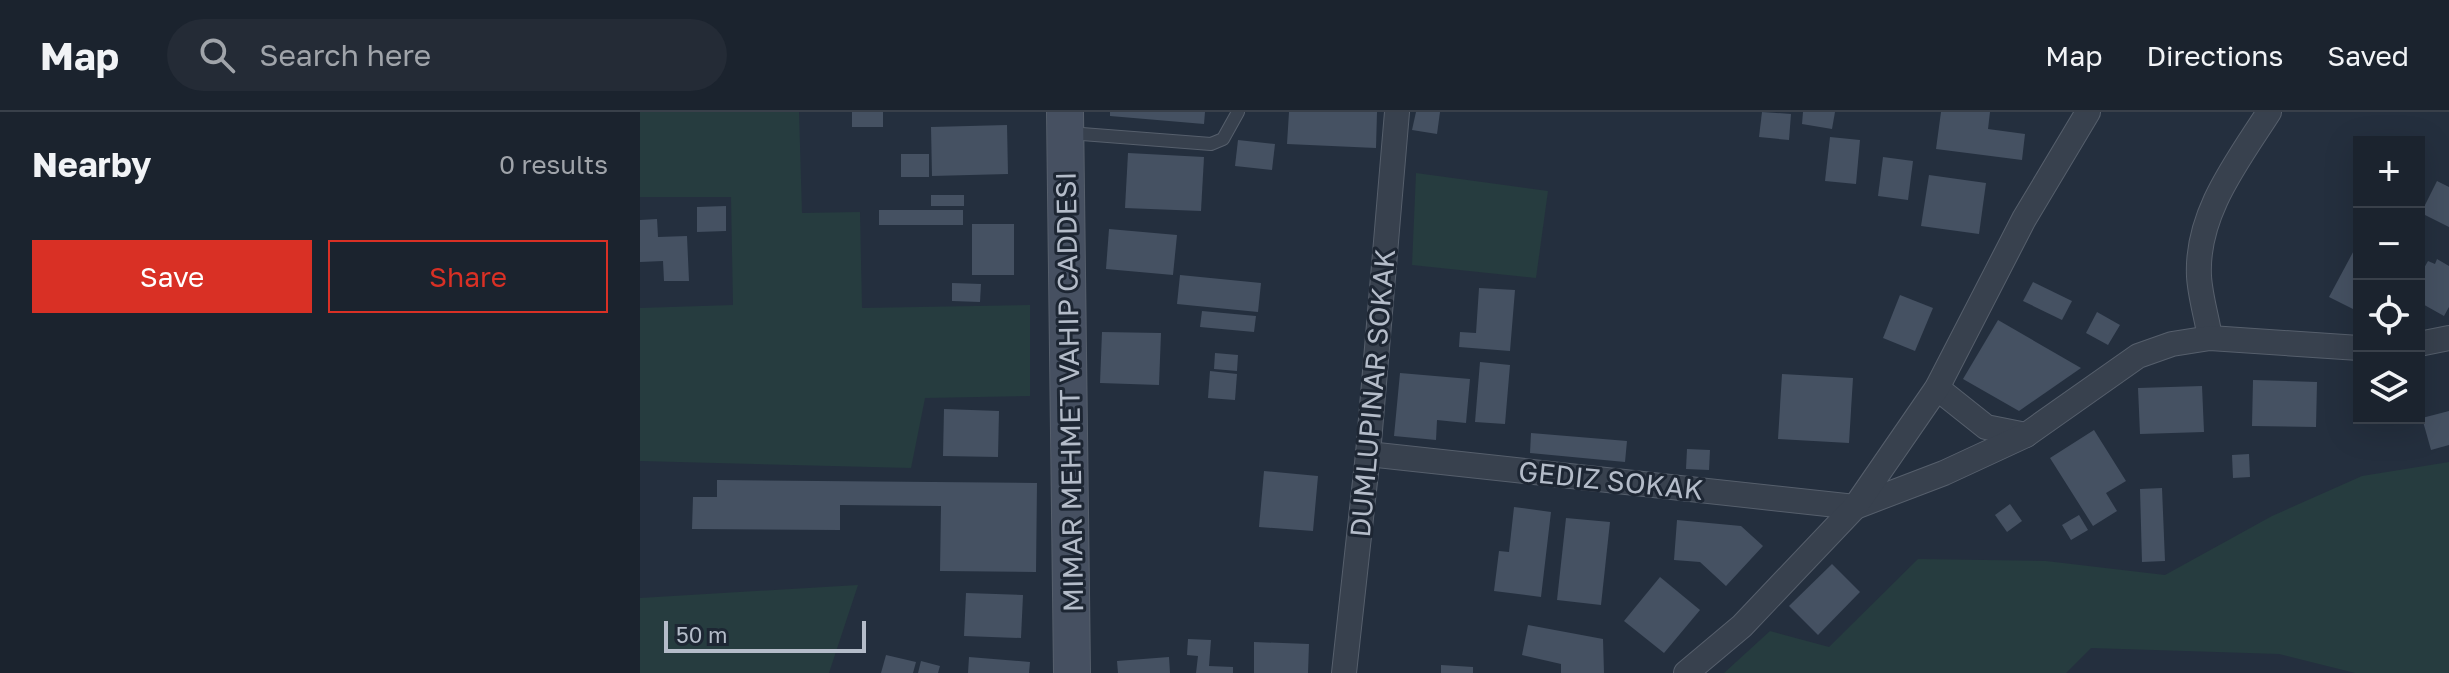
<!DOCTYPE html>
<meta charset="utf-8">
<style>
:root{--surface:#1b232e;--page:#242b36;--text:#f1f3f6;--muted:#a0a4aa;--line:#39404a;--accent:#d93025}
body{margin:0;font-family:"Golos Text",sans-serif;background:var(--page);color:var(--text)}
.controls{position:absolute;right:24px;top:24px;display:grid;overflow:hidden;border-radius:0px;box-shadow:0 8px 32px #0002}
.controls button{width:72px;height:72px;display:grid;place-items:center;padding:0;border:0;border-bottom:2px solid var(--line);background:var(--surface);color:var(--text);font:40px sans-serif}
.scale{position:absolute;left:24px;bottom:20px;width:202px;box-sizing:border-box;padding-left:8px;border:4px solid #b4bcc9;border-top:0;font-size:22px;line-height:28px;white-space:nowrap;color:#b4bcc9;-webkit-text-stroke:6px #1d2633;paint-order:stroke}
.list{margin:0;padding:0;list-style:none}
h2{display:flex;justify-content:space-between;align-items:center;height:104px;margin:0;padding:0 32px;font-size:34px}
h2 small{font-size:26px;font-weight:400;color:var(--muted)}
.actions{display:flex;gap:16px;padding:24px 32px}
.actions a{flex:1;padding:18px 0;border:2px solid var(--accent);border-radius:0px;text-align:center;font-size:28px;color:var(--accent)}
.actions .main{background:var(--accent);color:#fff}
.icon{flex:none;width:44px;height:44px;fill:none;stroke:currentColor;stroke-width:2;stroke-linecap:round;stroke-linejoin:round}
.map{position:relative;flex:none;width:1809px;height:561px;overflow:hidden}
header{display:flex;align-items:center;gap:48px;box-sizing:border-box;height:112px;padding:0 40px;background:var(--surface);border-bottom:2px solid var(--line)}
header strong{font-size:38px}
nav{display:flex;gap:44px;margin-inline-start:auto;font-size:28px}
.search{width:560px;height:72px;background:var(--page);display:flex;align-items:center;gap:20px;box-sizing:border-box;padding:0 28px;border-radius:44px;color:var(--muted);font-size:30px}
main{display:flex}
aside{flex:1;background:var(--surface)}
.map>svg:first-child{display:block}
</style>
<header>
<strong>Map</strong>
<div class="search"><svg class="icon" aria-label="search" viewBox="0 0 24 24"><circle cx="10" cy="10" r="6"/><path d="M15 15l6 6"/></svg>Search here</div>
<nav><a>Map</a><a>Directions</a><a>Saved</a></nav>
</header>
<main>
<aside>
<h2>Nearby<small>0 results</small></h2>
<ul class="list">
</ul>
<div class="actions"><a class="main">Save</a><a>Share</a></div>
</aside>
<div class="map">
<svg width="1809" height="561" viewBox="0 0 1809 561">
<rect width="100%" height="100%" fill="#242f3e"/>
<g fill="#263c3f">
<path d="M0,0H159L162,101L220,100L222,196L390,193V284L285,286L271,356L0,349V196L93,193L91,85H0Z"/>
<path d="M776,61L908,79L896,166L772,153Z"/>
<path d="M1809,350V561H1715L1639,542L1451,536L1426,561H1084L1130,519L1189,535L1278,447L1406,449L1525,463L1632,404L1722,364Z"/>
<path d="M218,473L189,561H0V486Z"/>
</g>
<g fill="#455162">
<rect x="212" y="0" width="31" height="15"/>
<path d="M470,0H565L564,12L470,4Z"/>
<path d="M649,0H737L736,36L647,32Z"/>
<path d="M776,0H800L797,22L772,18Z"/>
<path d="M1122,0L1151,2L1149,28L1119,25Z"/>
<path d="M1163,0H1195L1192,17L1162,12Z"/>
<path d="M1301,0H1350L1348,17L1385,22L1382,48L1296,37Z"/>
<path d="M367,13L368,62L292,64L291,15Z"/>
<path d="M1190,25L1220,28L1216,72L1185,69Z"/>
<path d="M598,28L635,32L632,58L595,54Z"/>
<path d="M488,41L564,45L561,99L485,96Z"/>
<rect x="261" y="42" width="28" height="23"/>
<path d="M1243,45L1273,49L1268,88L1238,84Z"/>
<path d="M1289,63L1346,71L1339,122L1281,114Z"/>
<path d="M1797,69L1809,75V115L1781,101Z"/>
<rect x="291" y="83" width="33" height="11"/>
<path d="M86,94V119L57,120V95Z"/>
<rect x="239" y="98" width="84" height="15"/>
<path d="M17,107L18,125L47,124L49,169H24L23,149L0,150V108Z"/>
<rect x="332" y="112" width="42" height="51"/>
<path d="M469,117L537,123L533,163L466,157Z"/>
<path d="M1719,129V200L1689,185Z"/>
<path d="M1797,147L1809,154V195L1804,204L1779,190V165L1788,149L1795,152Z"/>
<path d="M540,163L621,171L618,200L537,192Z"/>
<path d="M1393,170L1432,189L1422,208L1383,189Z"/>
<path d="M312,171L341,172L340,190L312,189Z"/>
<path d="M839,176L875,178L870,239L819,235L820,220L836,221Z"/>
<path d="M1260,183L1293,196L1275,239L1243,226Z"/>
<path d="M562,199L616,204L614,220L560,215Z"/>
<path d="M1457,200L1480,213L1468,233L1446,221Z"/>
<path d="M1358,208L1441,256L1379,299L1323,267Z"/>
<path d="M462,220L521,221L519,273L460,271Z"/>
<path d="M575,241L598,243L597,259L574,257Z"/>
<path d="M840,250L870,253L865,312L835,310Z"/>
<path d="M570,259L597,262L595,288L568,286Z"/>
<path d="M760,261L830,267L826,311L797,308L796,328L754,324Z"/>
<path d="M1142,262L1213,266L1209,331L1138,327Z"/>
<path d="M1613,268L1677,270L1676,315L1612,314Z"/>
<path d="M1562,274L1564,320L1500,322L1498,276Z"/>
<path d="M304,297L359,299L358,345L303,344Z"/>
<path d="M1809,299V333L1791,338L1782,306Z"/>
<path d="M1454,318L1486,369L1466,381L1477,399L1453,414L1410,346Z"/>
<path d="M891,321L987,329L985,350L890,341Z"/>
<path d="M1047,337L1070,338L1069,358L1046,357Z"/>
<path d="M1609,342L1610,365L1593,366L1592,343Z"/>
<path d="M624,359L678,364L673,419L619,415Z"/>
<path d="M77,368L397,371L396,460L300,459L301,394L200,393V418L52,417L53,385H77Z"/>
<path d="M1522,376L1525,449L1502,450L1500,377Z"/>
<path d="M1370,392L1382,409L1367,420L1355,403Z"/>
<path d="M874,395L911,400L901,485L854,479L859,439L869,440Z"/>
<path d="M1439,403L1448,418L1431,428L1422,413Z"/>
<path d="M926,406L970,410L961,493L917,488Z"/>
<path d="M1037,408L1101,414L1123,434L1086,474L1060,450L1034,448Z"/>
<path d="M1192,452L1220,480L1178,523L1149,494Z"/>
<path d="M1020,465L1060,498L1024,541L984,509Z"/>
<path d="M326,481L383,483L381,526L324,524Z"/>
<path d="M888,513L963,527L964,561H921V552L882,543Z"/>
<path d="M548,527L571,528L569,554L593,555V561H556L558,544L547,543Z"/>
<path d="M614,530L669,532L668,561H614Z"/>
<path d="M246,543L276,550L273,561H241Z"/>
<path d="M329,545L390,550L389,561H328Z"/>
<path d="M529,545L530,561H478L477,549Z"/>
<path d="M281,549L300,554L298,561H278Z"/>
<path d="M801,553L833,555V561H801Z"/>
</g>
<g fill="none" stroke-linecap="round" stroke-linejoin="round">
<defs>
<path id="lane" d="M429,21L571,32L583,27L598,0"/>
<g id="street">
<path d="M1570,226C1567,206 1560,184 1559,164C1556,102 1597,50 1629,0"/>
<path d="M1779,232L1809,226"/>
<path d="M1297,276L1346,315L1386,323"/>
<path d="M728,342L1215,395L1304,361L1386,323L1498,244L1532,232L1570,226L1719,236"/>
<path d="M704,561L728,342L757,0"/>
<path d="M1046,561L1102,514L1215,395L1297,276L1384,107L1448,0"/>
</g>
<path id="secondary" d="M425,0L432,561"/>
</defs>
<use href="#lane" stroke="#565f6c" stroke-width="14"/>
<use href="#street" stroke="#565f6c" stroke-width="26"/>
<use href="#secondary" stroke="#565f6c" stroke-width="38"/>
<use href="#lane" stroke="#38414e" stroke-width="12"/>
<use href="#street" stroke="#38414e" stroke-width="24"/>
<use href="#secondary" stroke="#465061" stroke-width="36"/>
</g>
<g text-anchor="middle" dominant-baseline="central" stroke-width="6" stroke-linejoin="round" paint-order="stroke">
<g font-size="28" fill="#b4bcc9" stroke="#1d2633">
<text transform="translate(429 280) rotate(-91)">MIMAR MEHMET VAHIP CADDESI</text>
<text transform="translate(732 281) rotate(-85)">DUMLUPINAR SOKAK</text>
<text transform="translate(971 368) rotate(6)">GEDIZ SOKAK</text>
</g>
</g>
</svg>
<div class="controls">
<button>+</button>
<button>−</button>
<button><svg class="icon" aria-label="locate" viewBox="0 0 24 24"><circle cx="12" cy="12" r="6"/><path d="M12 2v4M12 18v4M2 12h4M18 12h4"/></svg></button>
<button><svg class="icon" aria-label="layers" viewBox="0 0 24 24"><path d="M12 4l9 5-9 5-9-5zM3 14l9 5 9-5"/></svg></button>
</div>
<div class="scale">50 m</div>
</div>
</main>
